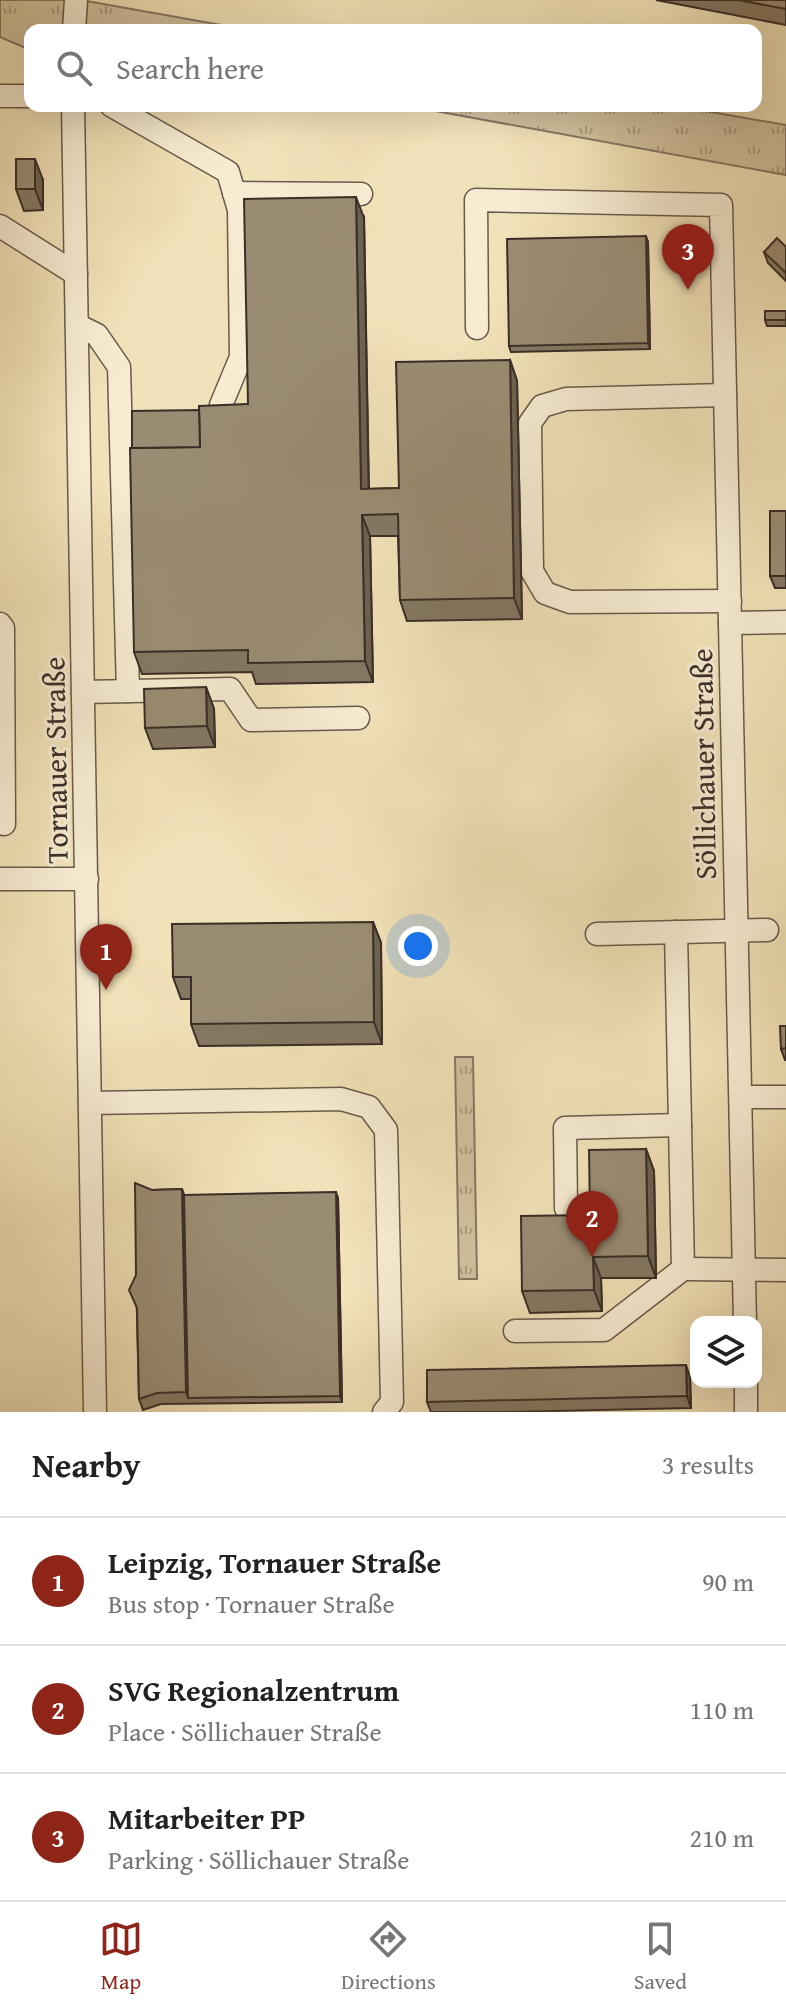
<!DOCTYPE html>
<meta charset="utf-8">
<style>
:root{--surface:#fff;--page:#f2f2f2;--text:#222;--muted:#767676;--line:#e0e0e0;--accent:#8f2418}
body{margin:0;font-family:"Gentium Book Plus",serif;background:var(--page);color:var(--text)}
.controls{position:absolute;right:24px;bottom:24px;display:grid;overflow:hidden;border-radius:16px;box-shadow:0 8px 32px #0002}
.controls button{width:72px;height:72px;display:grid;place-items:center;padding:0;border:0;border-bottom:2px solid var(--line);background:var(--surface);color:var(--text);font:40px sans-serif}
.you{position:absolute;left:418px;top:946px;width:28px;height:28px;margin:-20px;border:6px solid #fff;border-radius:50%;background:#1a73e8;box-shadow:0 0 0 12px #1a73e833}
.badge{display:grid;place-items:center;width:52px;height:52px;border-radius:50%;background:var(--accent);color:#fff;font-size:26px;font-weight:700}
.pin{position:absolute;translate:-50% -66px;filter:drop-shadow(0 2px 4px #0008)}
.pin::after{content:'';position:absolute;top:42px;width:28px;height:24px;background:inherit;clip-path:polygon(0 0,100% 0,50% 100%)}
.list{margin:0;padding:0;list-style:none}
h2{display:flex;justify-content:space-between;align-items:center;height:104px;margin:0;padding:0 32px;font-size:34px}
h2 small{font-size:26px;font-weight:400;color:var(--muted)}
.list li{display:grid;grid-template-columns:52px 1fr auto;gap:24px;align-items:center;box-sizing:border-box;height:128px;padding:0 32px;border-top:2px solid var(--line)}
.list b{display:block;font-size:30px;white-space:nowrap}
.list p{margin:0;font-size:26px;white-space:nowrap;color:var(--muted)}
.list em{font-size:26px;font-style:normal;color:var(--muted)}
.icon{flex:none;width:44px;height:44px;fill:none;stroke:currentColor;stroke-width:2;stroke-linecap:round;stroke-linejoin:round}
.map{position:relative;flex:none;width:786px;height:1412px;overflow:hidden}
.search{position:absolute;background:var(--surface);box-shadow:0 8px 32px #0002;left:24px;right:24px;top:24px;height:88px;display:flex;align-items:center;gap:20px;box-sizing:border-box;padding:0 28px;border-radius:16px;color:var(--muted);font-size:30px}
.sheet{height:488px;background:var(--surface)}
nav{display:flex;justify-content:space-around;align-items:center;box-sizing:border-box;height:112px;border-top:2px solid var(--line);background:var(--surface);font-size:22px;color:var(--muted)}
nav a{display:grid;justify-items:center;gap:4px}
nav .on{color:var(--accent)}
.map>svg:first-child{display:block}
</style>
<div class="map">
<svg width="786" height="1412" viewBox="0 0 786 1412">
<defs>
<pattern id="grass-tufts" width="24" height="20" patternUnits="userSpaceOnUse" patternTransform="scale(2)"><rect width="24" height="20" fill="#d3c3a0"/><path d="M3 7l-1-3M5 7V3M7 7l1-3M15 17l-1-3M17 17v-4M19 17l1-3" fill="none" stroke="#ac9f82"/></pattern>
</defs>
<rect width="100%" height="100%" fill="#f2e2b9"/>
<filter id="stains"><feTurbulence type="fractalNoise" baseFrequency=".0025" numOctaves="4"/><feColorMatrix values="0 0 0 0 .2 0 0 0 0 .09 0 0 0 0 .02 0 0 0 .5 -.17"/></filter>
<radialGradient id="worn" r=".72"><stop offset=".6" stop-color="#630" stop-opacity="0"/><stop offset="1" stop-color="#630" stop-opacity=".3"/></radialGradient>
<g fill="url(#grass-tufts)" stroke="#867864" stroke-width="2">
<path d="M0,0H81L249,30H30V50L0,37Z"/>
<path d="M408,106H677L786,125V175Z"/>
<path d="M455,1057H473L477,1279H459Z"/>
</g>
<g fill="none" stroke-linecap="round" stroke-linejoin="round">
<defs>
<g id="minor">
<path d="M74,30L76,0"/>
<path d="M0,96H30"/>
<path d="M73,106L95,1412"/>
<path d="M112,106L228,172L239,210L241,357L221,405V427"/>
<path d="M234,193L361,194"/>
<path d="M0,226L76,274"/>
<path d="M77,325L97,335L119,367L128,691"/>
<path d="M477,328L476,200L721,205L745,1322"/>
<path d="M725,395L566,399L542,406L530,423L532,571L545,593L570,602L730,601"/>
<path d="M730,623L786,622"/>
<path d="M0,624L3,628L4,824"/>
<path d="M83,692L230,689L251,720L358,718"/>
<path d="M0,879H87"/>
<path d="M597,934L767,930"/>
<path d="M741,1097H786"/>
<path d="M90,1103L341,1099L369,1107L386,1130L392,1402L384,1412"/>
<path d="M566,1208L565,1128L680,1125"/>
<path d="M683,1269L786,1270"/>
<path d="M515,1331L604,1330L683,1269L676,932"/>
<path d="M746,1382V1412"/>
</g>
</defs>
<use href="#minor" stroke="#685b4c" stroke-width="25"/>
<use href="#minor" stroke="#f7ecd2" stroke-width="22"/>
</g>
<g fill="#847863" stroke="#3a2e28" stroke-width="2">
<path d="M656,0H786V25Z"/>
<path d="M43,180V210L24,211L16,189Z"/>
<path d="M364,218L369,489L399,488L510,360L517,381L522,619L407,621L400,600L398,536H370L373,682L256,684L252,672L142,674L134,652L199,410L248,404Z"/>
<path d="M648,242L650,349L511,352L509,346Z"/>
<path d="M786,247V281L768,263L764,252Z"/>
<path d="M786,312V326H767L765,320Z"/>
<path d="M786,511V588H775L770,576Z"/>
<path d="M206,687L214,709L215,747L153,749L145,728Z"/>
<path d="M373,922L381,943L382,1044L199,1046L191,1024V999H181L173,977Z"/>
<path d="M786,1026V1060H785L781,1049Z"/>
<path d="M646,1149L654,1171L656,1278H601L602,1311L530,1313L522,1291Z"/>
<path d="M182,1189L184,1195L338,1198L342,1402L161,1404L143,1410L139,1399L136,1275L152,1190Z"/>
<path d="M690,1377L691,1408L506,1412H431L427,1402Z"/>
</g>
<g fill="#6c6250" stroke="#3a2e28" stroke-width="2">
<path d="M35,159L43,180V210L35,189Z"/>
<path d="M356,197L364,218L369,510L361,489Z"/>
<path d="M646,236L648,242L650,349L648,343Z"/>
<path d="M510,360L517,381L522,619L514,598Z"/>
<path d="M362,515L370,536L373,682L365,661Z"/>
<path d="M206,687L214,709L215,747L207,726Z"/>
<path d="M373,922L381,943L382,1044L374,1022Z"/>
<path d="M646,1149L654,1171L656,1278L648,1256Z"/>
<path d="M182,1189L186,1201L188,1398L186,1392Z"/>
<path d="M336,1192L338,1198L342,1402L340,1396Z"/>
<path d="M593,1257L601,1278L602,1311L594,1290Z"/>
<path d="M686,1365L690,1377L691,1408L687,1396Z"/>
</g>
<g fill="#9a8c73" stroke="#3a2e28" stroke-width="2">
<path d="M738,0H786V9Z"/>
<rect x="16" y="159" width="19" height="30"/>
<path d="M356,197L361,489L399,488L396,362L510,360L514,598L400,600L398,514L362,515L365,661L248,663V650L134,652L130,448L200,447L199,406L248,404L244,199Z"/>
<path d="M646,236L648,343L509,346L507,239Z"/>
<path d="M777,238L786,247V273L764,252Z"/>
<rect x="765" y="311" width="21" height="9"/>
<path d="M199,410L200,447L132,448V411Z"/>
<rect x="770" y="511" width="16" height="65"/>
<path d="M206,687L207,726L145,728L144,689Z"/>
<path d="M373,922L374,1022L191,1024V977H173L172,924Z"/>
<path d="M780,1026H786V1048L781,1049Z"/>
<path d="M646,1149L648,1256L593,1257L594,1290L522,1291L521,1216L590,1215L589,1150Z"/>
<path d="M135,1183L152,1190L182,1189L186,1392L157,1393L139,1399L137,1308L129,1290L136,1275Z"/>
<path d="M336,1192L340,1396L188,1398L184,1195Z"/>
<path d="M686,1365L687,1396L427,1402V1370Z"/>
</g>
<g text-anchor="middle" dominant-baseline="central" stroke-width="6" stroke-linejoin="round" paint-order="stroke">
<g font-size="30" fill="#3a2e28" stroke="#f7ecd2">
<text transform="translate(55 760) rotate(-91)">Tornauer Straße</text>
<text transform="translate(703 764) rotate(-91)">Söllichauer Straße</text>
</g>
</g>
<rect width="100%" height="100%" filter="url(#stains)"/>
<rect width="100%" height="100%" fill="url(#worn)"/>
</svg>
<div class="controls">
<button><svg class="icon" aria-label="layers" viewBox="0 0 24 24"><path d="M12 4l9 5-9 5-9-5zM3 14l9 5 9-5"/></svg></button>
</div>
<div class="you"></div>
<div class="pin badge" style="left:106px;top:990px">1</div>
<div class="pin badge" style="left:592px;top:1257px">2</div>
<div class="pin badge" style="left:688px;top:290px">3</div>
<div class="search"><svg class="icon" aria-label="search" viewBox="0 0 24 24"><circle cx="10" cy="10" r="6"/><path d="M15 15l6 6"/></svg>Search here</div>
</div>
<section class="sheet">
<h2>Nearby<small>3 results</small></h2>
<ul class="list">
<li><span class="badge">1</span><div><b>Leipzig, Tornauer Straße</b><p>Bus stop · Tornauer Straße</p></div><em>90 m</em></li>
<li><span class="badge">2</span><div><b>SVG Regionalzentrum</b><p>Place · Söllichauer Straße</p></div><em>110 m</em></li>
<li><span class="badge">3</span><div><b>Mitarbeiter PP</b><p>Parking · Söllichauer Straße</p></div><em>210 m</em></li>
</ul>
</section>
<nav>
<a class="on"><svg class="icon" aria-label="map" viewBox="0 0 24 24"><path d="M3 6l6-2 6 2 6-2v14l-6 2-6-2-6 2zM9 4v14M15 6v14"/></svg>Map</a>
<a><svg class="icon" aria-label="directions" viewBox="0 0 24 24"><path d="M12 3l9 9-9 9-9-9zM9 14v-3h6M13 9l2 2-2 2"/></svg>Directions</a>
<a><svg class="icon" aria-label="saved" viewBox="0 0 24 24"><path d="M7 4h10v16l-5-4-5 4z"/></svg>Saved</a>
</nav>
